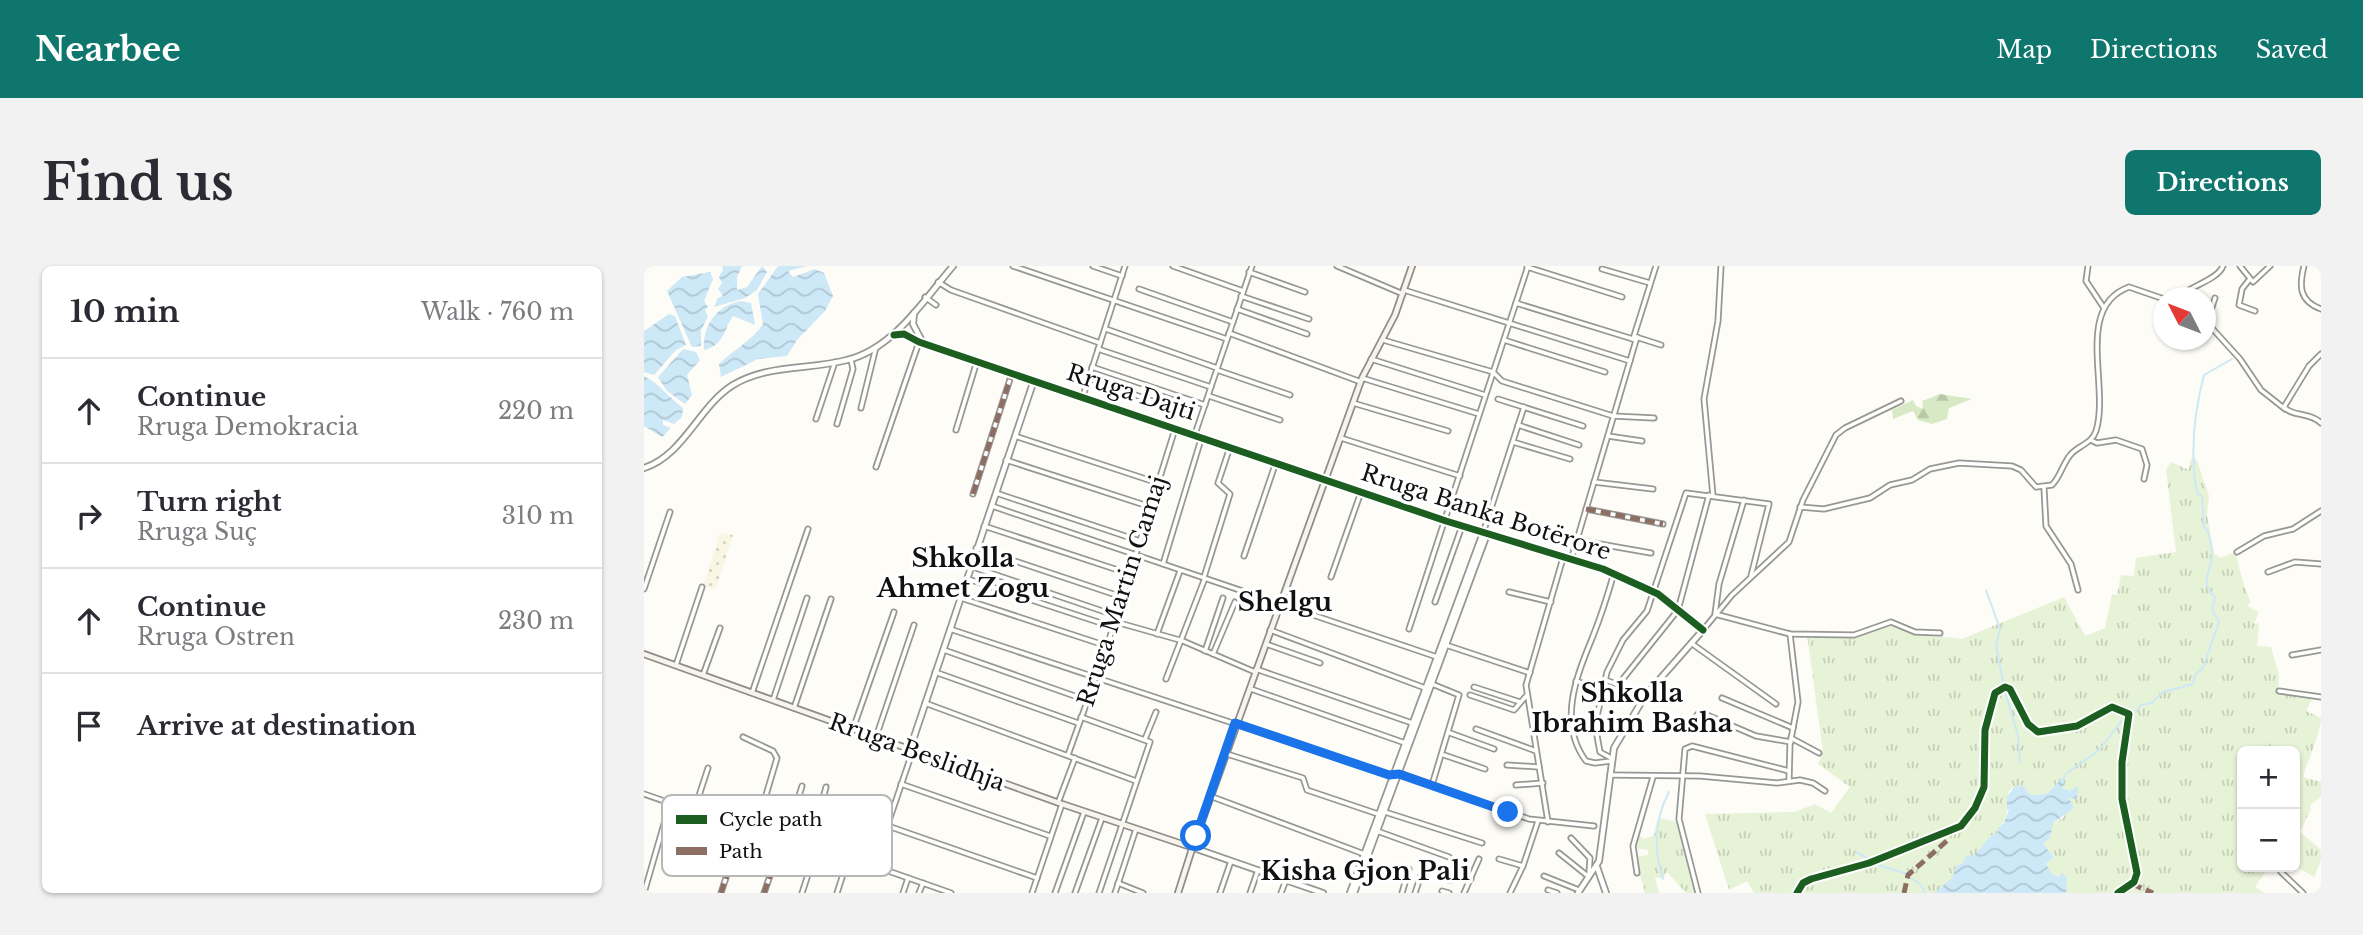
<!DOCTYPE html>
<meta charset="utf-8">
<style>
:root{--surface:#fff;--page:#f2f2f3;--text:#2b2b33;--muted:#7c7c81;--line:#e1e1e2;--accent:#0f766e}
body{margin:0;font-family:"Libre Baskerville",serif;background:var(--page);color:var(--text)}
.controls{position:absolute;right:21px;bottom:21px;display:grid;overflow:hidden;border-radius:10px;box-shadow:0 2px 5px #0004}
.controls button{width:63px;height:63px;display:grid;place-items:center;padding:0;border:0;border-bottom:2px solid var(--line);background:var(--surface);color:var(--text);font:35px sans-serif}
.compass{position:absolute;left:1509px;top:21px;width:63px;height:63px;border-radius:50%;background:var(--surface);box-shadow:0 2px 5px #0004;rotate:312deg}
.stop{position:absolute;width:21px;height:21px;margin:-16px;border:5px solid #1a73e8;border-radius:50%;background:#fff}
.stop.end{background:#1a73e8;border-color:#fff;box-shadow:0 2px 7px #0008}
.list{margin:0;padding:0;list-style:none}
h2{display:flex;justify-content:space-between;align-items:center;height:91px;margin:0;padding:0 28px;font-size:30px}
h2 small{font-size:23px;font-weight:400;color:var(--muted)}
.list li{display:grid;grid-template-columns:46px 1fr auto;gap:21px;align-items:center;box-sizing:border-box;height:105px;padding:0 28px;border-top:2px solid var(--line)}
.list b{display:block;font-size:26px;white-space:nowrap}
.list p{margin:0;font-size:23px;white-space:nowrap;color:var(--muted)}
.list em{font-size:23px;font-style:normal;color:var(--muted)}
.icon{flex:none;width:38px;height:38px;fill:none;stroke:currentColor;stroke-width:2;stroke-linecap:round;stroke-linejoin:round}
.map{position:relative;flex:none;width:1677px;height:627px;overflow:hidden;border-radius:10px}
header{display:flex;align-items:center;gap:42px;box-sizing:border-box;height:98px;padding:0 35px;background:var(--accent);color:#fff}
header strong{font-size:33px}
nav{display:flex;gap:38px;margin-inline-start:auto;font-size:24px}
.intro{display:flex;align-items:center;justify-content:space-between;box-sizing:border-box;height:168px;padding:0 42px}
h1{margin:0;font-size:49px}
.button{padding:18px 32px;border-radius:10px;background:var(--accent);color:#fff;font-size:24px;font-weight:700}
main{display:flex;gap:42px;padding:0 42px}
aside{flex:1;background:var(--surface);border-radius:10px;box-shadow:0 2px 5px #0004}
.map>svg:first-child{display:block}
</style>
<header>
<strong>Nearbee</strong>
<nav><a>Map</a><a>Directions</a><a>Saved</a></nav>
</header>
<div class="intro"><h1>Find us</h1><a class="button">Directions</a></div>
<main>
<aside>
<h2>10 min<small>Walk · 760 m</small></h2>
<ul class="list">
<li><svg class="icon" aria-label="ahead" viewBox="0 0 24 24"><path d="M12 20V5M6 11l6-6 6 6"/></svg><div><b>Continue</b><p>Rruga Demokracia</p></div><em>220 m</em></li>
<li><svg class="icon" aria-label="right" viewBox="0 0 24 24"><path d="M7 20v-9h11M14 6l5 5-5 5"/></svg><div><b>Turn right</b><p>Rruga Suç</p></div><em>310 m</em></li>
<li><svg class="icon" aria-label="ahead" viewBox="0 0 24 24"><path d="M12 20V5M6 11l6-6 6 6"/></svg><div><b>Continue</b><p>Rruga Ostren</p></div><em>230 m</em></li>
<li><svg class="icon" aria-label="arrive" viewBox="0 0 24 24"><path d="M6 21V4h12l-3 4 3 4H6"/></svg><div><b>Arrive at destination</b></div></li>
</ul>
</aside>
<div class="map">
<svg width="1677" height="627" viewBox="0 0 1677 627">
<defs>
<pattern id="farmland-dots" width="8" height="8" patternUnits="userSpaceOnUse" patternTransform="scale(1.75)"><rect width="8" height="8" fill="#f9f7e4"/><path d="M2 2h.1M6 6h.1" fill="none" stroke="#d4d3c3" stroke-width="1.8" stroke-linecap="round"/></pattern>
<pattern id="forest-firs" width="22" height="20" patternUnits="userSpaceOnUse" patternTransform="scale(1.75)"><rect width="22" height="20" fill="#d8eac5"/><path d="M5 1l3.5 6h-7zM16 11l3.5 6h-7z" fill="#b8c8a8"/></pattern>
<pattern id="park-tufts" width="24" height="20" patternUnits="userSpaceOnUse" patternTransform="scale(1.75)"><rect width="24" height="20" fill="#e7f3d7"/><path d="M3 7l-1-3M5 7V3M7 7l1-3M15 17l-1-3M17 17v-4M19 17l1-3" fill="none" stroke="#c5cfb8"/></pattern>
<pattern id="water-waves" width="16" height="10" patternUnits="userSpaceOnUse" patternTransform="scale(1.75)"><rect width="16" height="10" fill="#cde8f7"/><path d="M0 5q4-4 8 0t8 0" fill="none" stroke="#afc6d3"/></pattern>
</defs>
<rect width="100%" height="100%" fill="#fdfcf7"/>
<path fill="url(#farmland-dots)" d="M76,267L89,269L72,323L59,320Z"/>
<path fill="url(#forest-firs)" d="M1296,128L1328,133L1305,142L1303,153L1288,158L1274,154L1269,145L1249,153L1248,144L1269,134L1272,140L1279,143L1278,135Z"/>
<g fill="url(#park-tufts)">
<path d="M1552,192L1565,230L1563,249L1570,288L1577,292L1591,286C1596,302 1599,320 1607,336L1603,340L1615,346L1610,358L1615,357L1613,380L1627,381L1635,409L1634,425L1668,433L1662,445L1677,452C1677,467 1664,494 1659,511L1677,516V531L1666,539L1667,543L1656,566L1677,584V595L1670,611L1651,600V485H1598V601H1625L1611,621L1621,627H1422L1420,608L1415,611L1408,608L1402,598L1410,591L1399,578L1406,571L1407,559L1420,551L1421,546L1428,544L1426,531L1433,533L1432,522L1425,525L1418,522L1419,511L1403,529H1387L1375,517L1376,521L1371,520L1365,525C1362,539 1366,554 1355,561L1354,567L1329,590L1322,589L1319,597L1312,600L1308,613L1290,627H1110L1103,615L1085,624L1061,548L1150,546L1171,538L1187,547L1206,521L1174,498L1179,486L1163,369L1207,371L1237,360L1249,359L1280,369L1318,373L1420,331L1441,370L1461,362L1468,328L1473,329L1477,309L1490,310L1492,292L1532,286L1522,204L1527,196L1545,204L1546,194Z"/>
<path d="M1014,552L1034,556L1053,627H1042L1023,606L1019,613L1011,611L1015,627H1001L991,591L1004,589V584L991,582L993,568L1000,573L1009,570Z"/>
</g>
<g fill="url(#water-waves)">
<path d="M78,0H98L93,11V24L103,21L118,0L123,6L113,24L101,32L70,41L74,32L79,30L74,23L78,17L75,11L79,4Z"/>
<path d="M134,0H163L144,5L149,11L171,3L180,7L189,30L181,45L153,74L143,90L114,93L77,111L75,98C89,84 109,74 119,58L114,28Z"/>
<path d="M66,6L69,13L60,35L64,41L61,44L64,51L57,64V80L48,81L23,25L38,11Z"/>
<path d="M97,35L107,37L111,59L89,50C79,65 80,79 60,84C58,60 73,39 97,35Z"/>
<path d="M25,48L31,50L42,79L32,84L10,109L0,106V65Z"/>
<path d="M39,83L52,86L56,94L43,109L48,129L41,138L23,125L14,111Z"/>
<path d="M0,110C15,117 25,132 39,142L38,151L30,158L19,154V159L27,162L18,171L0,160Z"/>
<path d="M1423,507L1418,522L1425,525L1434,520L1433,533L1425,532L1430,542L1409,557L1406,572L1399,578L1410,591L1402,598L1408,608L1415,611L1417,607L1423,611L1422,627H1290L1308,612L1312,600L1319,597L1322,589L1329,590L1349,568L1354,567V562L1360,557L1365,544L1363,543V531L1371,520L1376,521L1375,516L1387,529L1403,528Z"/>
</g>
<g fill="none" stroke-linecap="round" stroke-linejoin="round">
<g stroke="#cde8f7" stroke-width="2">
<path d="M1342,324L1356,363L1352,380L1360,420"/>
<path d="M1361,425L1374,470L1376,496"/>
<path d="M1485,447L1492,446L1497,439L1508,437L1519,426L1549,418L1551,409L1559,402L1575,356L1568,344L1571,331C1554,317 1568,306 1568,288C1569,281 1565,272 1564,265L1560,261L1558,230L1553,227C1546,189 1550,147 1560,109L1588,93"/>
<path d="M1423,507L1455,484L1481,451"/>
<path d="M1212,586L1227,594"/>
<path d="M1231,598L1263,608"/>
<path d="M1267,612L1277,619L1281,627"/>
<path d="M1019,613C1010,585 1010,554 1025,526"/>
</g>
<defs>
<g id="minor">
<path d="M369,0L583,73"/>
<path d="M449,0L478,10"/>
<path d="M529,0L599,25"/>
<path d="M693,0L759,28"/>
<path d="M1444,0L1442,15L1460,42"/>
<path d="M1596,0L1609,16L1626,0"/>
<path d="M1660,0C1655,20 1655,35 1677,43"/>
<path d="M883,1L978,31"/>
<path d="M958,3L1006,17"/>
<path d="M605,6L661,26"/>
<path d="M1605,14L1598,23L1595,39L1611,45"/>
<path d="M294,16L307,24L456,77"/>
<path d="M495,23L589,56"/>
<path d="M760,24L986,95"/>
<path d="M597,30L665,53"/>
<path d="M281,31L292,39"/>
<path d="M1533,32C1548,19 1573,14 1579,0"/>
<path d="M1571,32L1566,47V60L1596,93L1617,124L1641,143"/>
<path d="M872,37L992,74"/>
<path d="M593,43L663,68"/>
<path d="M462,63L573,102"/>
<path d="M585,67L717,116"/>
<path d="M992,71L1017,79"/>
<path d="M989,73L1012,0"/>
<path d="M739,74L849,106L858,115L969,150L1010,152"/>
<path d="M860,74L961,106"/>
<path d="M454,83L567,121"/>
<path d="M1677,88L1665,100L1640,141C1649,151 1666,146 1677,157"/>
<path d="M727,93L841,129"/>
<path d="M448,101L561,139"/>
<path d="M573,104L646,129"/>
<path d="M444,112L539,146"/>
<path d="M718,112L835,148"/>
<path d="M439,130L481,0"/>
<path d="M565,130L636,154"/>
<path d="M854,133L939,160"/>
<path d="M709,137L804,165"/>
<path d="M217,142L232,81"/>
<path d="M172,153L191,96"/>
<path d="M193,158L209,103L207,94"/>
<path d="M874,159L935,179"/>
<path d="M312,164L333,95"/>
<path d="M551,168L608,0"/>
<path d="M371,170L514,217"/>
<path d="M964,170L998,175"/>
<path d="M697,172L816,210"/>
<path d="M1447,174L1453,177L1472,174L1498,183L1503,199L1500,213"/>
<path d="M869,176L926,193"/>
<path d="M362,194L507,241"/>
<path d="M232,201L275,76"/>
<path d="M950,216L1009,223"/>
<path d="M1400,222L1402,260L1427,298L1434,324"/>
<path d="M352,227L496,275"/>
<path d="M329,228L368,107"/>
<path d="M1069,230L1060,133L1074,55L1077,0"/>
<path d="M1100,234L1075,318L1071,348L1146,368L1210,369L1247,356L1271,366L1296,367"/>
<path d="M348,240L793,391"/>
<path d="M1156,241L1180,243L1226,232L1246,219L1268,214L1286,203L1315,197L1368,200L1377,204L1392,221L1408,219C1417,210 1419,196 1428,187C1436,179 1448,177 1452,165C1466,121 1430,41 1485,21L1520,33"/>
<path d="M942,243L1019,258"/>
<path d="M340,260L486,308"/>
<path d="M839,267L880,141"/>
<path d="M933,274L1007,287"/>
<path d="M332,282L478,331"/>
<path d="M1593,286L1620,270L1649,263L1677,245"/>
<path d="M600,290L632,196"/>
<path d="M927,294L993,71"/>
<path d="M519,298L558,170"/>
<path d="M326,300L473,350"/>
<path d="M1624,306L1651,296L1677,298"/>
<path d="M560,311L586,228L574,217L586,181"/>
<path d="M687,311L717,226"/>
<path d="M324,313L469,361"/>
<path d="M0,323L26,246"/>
<path d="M865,326L907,336"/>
<path d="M317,332L463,380"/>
<path d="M791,336L818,260"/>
<path d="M472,356L539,375L611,406"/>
<path d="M306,363L745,509L755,507L885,553L950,560"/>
<path d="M765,363L884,0"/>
<path d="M626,364L781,422"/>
<path d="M1059,364L1088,329L1145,276L1159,234L1192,169L1201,162L1257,135"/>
<path d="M513,368L536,305"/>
<path d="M1047,377L1132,438"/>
<path d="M622,378L676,397"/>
<path d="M802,379L886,407"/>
<path d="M300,384L442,434"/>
<path d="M561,385L579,332"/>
<path d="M569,388L591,336"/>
<path d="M1648,389L1677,384"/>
<path d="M32,399L58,321"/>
<path d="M612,403L768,457"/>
<path d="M291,406L434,457"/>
<path d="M59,409L76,362"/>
<path d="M522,413L561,312"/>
<path d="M961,414L973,418L978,414L1034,344L1065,229"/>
<path d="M932,415L958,424"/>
<path d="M788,418L815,429L788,519"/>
<path d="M830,421L876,436"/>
<path d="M607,423L761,477"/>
<path d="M1635,425L1677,431"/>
<path d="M108,427L164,263"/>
<path d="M826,429L870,444L883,429"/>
<path d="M1078,432L1149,462"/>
<path d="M129,434L163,332"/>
<path d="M281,437L492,515"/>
<path d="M150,442L187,333"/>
<path d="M1052,450L1056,446L1112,470L1147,476"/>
<path d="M437,451L506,476L455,627"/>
<path d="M209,463L250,346"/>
<path d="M832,463L892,485"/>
<path d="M806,467L850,483"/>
<path d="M99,471L129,485L133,492L111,566"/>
<path d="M232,471L270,359"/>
<path d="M1147,472L1175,487"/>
<path d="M501,473L512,446"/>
<path d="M583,488L659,512L663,524L734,548"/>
<path d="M424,489L463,380L531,163"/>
<path d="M800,489L841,503"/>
<path d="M967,492L956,486L951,459L963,406L979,374L1003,345L1042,227L1125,238L1107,310"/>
<path d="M967,495L951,497L942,495C913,456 933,409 949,370C957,350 964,328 970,307"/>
<path d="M863,499L895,501"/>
<path d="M966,509L1056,510L1133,517L1156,514L1169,517L1181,525"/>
<path d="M1145,514L1146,478L1154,436L1146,368"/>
<path d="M257,518L406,570"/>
<path d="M872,519L899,517"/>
<path d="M0,528L224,606L231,596L269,484"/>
<path d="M566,530L720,588"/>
<path d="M414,537L431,492"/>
<path d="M50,545L64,502"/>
<path d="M741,546L838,577"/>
<path d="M904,556L882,419L919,292"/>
<path d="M244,560L393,612"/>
<path d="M733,565L805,591"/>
<path d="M927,572L946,592L945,608"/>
<path d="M141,576L158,520"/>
<path d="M165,585L182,521"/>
<path d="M915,587L945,611"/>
<path d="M855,593L879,600"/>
<path d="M197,596L210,535"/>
<path d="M230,600L307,627"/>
<path d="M1637,606L1659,627"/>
<path d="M993,607L989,580L1009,511"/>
<path d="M900,610L935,624"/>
<path d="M804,614H809L812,608L827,613"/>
<path d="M474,617L499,627"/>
<path d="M904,624L913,627"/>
<path d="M798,625L805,627"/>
<path d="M0,627L26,537"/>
<path d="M77,627L98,562"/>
<path d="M120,627L138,575"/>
<path d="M158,627L171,587"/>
<path d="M193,627L202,599"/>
<path d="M259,627L264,612"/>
<path d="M275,627L279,617"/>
<path d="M388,627L418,538"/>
<path d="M411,627L440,546"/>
<path d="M431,627L458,552"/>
<path d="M471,627L492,563"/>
<path d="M576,627L587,595"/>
<path d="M606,627L614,604"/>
<path d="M637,627L642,614"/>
<path d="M758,627L765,603"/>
<path d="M771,627L777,609"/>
<path d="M820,627L835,593"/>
<path d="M866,627L879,600L894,555"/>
<path d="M1054,627L1035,553L1041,483L1048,480L1145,505"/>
</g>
<g id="tertiary">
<path d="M270,47L269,58L279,77"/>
<path d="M250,69L260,68L275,76L802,255L959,303L1014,328L1059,364L1001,430L970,482L955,595L934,627"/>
<path d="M0,202C40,189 55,140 89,119C124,98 166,104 203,94C249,83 280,34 309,0"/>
<path d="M266,483L390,114"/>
<path d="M550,582L679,627"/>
<path d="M953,601L962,627"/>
<path d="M706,627L839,267"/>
<path d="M710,627L843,268"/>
</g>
<g id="secondary">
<path d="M0,388L418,538L547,581"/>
<path d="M549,580L718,112L751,49L768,0"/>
<path d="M534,627L548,583"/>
</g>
</defs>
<use href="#minor" stroke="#979795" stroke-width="7"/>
<use href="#tertiary" stroke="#979795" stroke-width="8"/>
<use href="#secondary" stroke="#8e8d8b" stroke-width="8"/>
<use href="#minor" stroke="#fffffe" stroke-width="3.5"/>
<use href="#tertiary" stroke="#fffffe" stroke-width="4.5"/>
<use href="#secondary" stroke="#f6f4eb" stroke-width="4.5"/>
<g stroke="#8d6e63" stroke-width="5" stroke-dasharray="10 5" stroke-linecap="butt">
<path d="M329,228L368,107"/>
<path d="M942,243L1019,258"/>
<path d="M1488,618L1509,627"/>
<path d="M77,627L98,562"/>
<path d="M120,627L138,575"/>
<path d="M1260,627L1264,609L1305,573"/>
</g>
<defs>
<g id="cycleway">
<path d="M250,69L260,68L275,76L802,255L959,303L1014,328L1059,364"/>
<path d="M1153,627L1159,617L1167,613L1225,597L1317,560L1331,542L1340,521L1341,464L1351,427L1361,421L1366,423L1384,458L1394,466L1433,460L1468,441L1485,448L1478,496V533L1493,607L1490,616L1474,627"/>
</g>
</defs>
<use href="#cycleway" stroke="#fff" stroke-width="11"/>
<use href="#cycleway" stroke="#1b5e20" stroke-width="7"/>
</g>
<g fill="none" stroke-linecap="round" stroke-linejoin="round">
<path stroke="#1a73e8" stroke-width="9" d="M552,570L591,457L745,509L755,508L864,546"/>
</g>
<g text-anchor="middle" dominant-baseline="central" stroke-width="7" stroke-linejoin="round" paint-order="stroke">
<g font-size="23" fill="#111" stroke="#fff">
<text transform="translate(487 126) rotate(18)">Rruga Dajti</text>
<text transform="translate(842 246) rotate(18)">Rruga Banka Botërore</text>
<text transform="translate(478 325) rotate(-72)">Rruga Martin Camaj</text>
<text transform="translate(273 486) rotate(20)">Rruga Beslidhja</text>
</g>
<g font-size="26" font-weight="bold" fill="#111" stroke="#fff">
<text x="319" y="292">Shkolla<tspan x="319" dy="30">Ahmet Zogu</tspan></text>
<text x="641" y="336">Shelgu</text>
<text x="988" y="427">Shkolla<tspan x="988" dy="30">Ibrahim Basha</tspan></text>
<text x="721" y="605">Kisha Gjon Pali</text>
</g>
</g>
<rect x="18" y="529" width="230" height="81" rx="10" fill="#fff" stroke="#b8b8b8" stroke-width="2"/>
<rect x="32" y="549" width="31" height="9" fill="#1b5e20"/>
<rect x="32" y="581" width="31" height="8" fill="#8d6e63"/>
<g font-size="19" fill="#111">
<text x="75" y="560">Cycle path</text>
<text x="75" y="592">Path</text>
</g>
</svg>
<div class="controls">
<button>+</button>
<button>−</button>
</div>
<svg class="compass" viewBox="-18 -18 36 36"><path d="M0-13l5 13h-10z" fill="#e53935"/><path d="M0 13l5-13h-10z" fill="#7c7c81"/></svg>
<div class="stop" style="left:552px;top:570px"></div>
<div class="stop end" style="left:864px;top:546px"></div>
</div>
</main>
